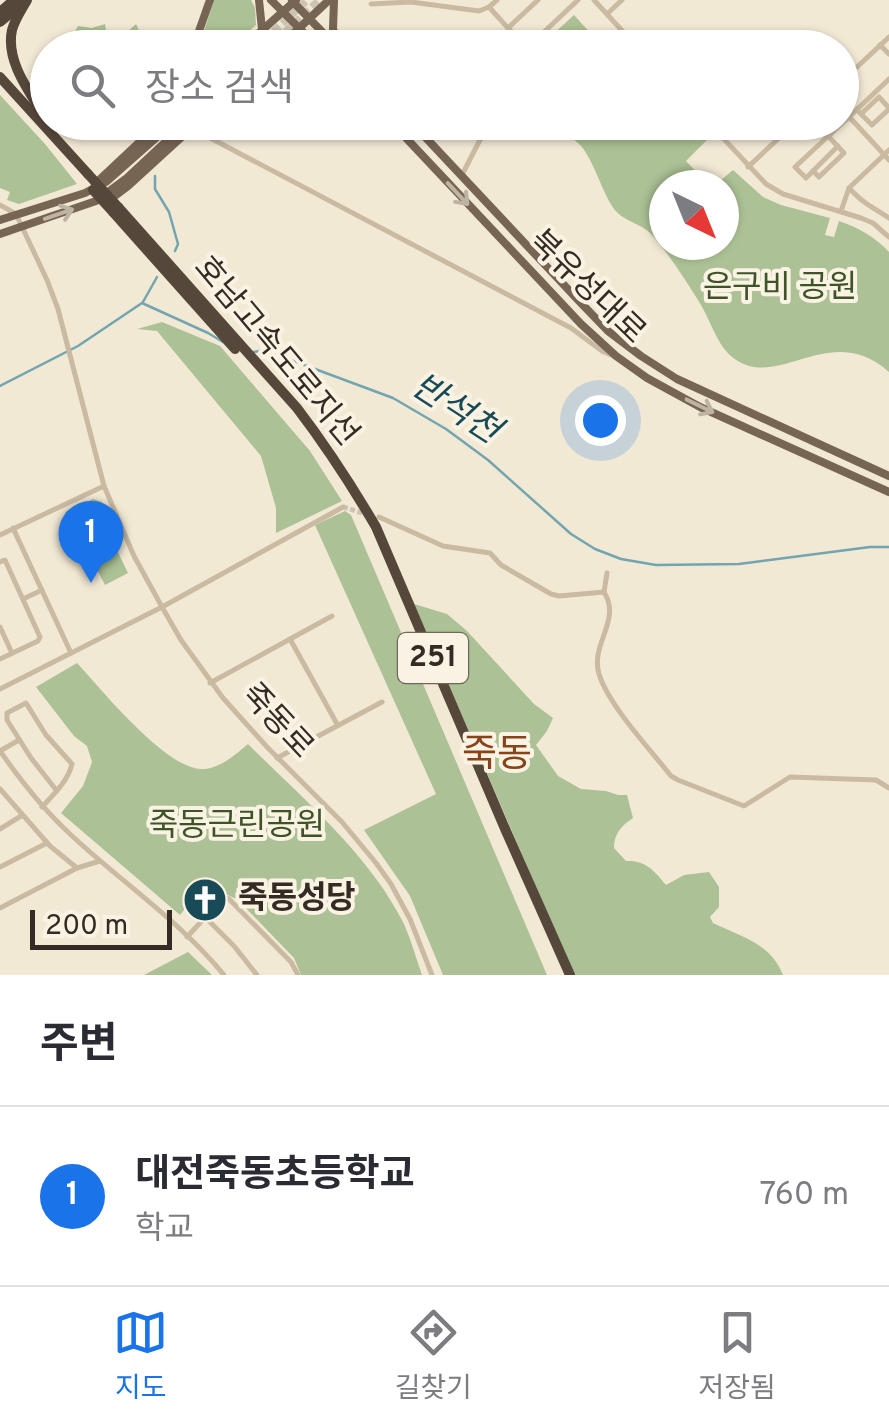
<!DOCTYPE html>
<html lang="ko">
<meta charset="utf-8">
<style>
:root{--surface:#fff;--page:#f2f2f3;--text:#2b2b33;--muted:#7c7c81;--line:#e1e1e2;--accent:#1a73e8}
body{margin:0;font-family:Overpass,"Noto Sans KR",sans-serif;background:var(--page);color:var(--text)}
.compass{position:absolute;left:649px;top:170px;width:90px;height:90px;border-radius:50%;background:var(--surface);box-shadow:0 2px 8px #0004;rotate:137deg}
.scale{position:absolute;left:30px;bottom:25px;width:142px;box-sizing:border-box;padding-left:10px;border:5px solid #342c24;border-top:0;font-size:28px;line-height:35px;white-space:nowrap;color:#342c24;-webkit-text-stroke:8px #faf2e2;paint-order:stroke}
.you{position:absolute;left:600px;top:420px;width:35px;height:35px;margin:-25px;border:8px solid #fff;border-radius:50%;background:#1a73e8;box-shadow:0 0 0 15px #1a73e833}
.badge{display:grid;place-items:center;width:65px;height:65px;border-radius:50%;background:var(--accent);color:#fff;font-size:32px;font-weight:700}
.pin{position:absolute;translate:-50% -82px;filter:drop-shadow(0 2px 5px #0008)}
.pin::after{content:'';position:absolute;top:52px;width:35px;height:30px;background:inherit;clip-path:polygon(0 0,100% 0,50% 100%)}
.list{margin:0;padding:0;list-style:none}
h2{display:flex;justify-content:space-between;align-items:center;height:130px;margin:0;padding:0 40px;font-size:42px}
h2 small{font-size:32px;font-weight:400;color:var(--muted)}
.list li{display:grid;grid-template-columns:65px 1fr auto;gap:30px;align-items:center;box-sizing:border-box;height:180px;padding:0 40px;border-top:2px solid var(--line)}
.list b{display:block;font-size:38px;white-space:nowrap}
.list p{margin:0;font-size:32px;white-space:nowrap;color:var(--muted)}
.list em{font-size:32px;font-style:normal;color:var(--muted)}
.icon{flex:none;width:55px;height:55px;fill:none;stroke:currentColor;stroke-width:2;stroke-linecap:round;stroke-linejoin:round}
.map{position:relative;flex:none;width:889px;height:975px;overflow:hidden}
.search{position:absolute;background:var(--surface);box-shadow:0 2px 8px #0004;left:30px;right:30px;top:30px;height:110px;display:flex;align-items:center;gap:25px;box-sizing:border-box;padding:0 35px;border-radius:55px;color:var(--muted);font-size:38px}
.sheet{height:310px;background:var(--surface)}
nav{display:flex;justify-content:space-around;align-items:center;box-sizing:border-box;height:140px;border-top:2px solid var(--line);background:var(--surface);font-size:28px;color:var(--muted)}
nav a{display:grid;justify-items:center;gap:5px}
nav .on{color:var(--accent)}
.map>svg:first-child{display:block}
</style>
<div class="map">
<svg width="889" height="975" viewBox="0 0 889 975">
<rect width="100%" height="100%" fill="#f2e9d5"/>
<g fill="#acc195">
<path d="M214,0H251L255,8L256,25L231,47H199Z"/>
<path d="M574,15L593,36L581,47H539Z"/>
<path d="M105,24L108,42L117,41L136,24C141,32 139,40 145,47H68L69,41L78,26L92,28Z"/>
<path d="M0,95L45,144L77,184L19,204L7,200L10,192L0,188Z"/>
<path d="M544,123H693L707,140L686,161L709,185H664V245H724V185H715L733,170L763,197L781,205L830,218L825,235L834,237L839,221C859,228 874,236 889,252V372C828,318 777,395 731,356C715,342 709,315 696,297C683,276 668,253 651,234C641,223 624,222 614,209C601,190 596,166 582,147C574,137 556,130 544,123Z"/>
<path d="M162,322L220,346L310,451L342,501L276,533V508L261,456L157,331L137,329Z"/>
<path d="M93,499L102,502L115,533L81,548L65,512Z"/>
<path d="M345,511L351,515L547,975H443L410,896L364,830L436,794L315,525Z"/>
<path d="M112,540L128,573L105,585L88,552Z"/>
<path d="M414,604L447,614L467,631L534,704L553,718L547,731L536,745L558,776L581,789L606,791L618,795H627L633,818C621,826 614,834 614,848L626,861C645,860 654,870 666,885L684,875L709,872L719,887V907L710,917L713,923C742,937 770,943 783,975H574Z"/>
<path d="M77,663C102,690 165,768 201,769C218,770 235,755 248,744C303,799 369,854 404,924C411,940 416,958 422,975H301L294,958L238,900L210,886L201,889L180,915L61,813L83,786L92,762L87,746L74,736L36,687Z"/>
<path d="M188,952L212,975H144Z"/>
</g>
<g fill="none" stroke-linecap="round" stroke-linejoin="round">
<g stroke="#73a5b0" stroke-width="2.5">
<path d="M155,176V189L169,212L178,244L175,251"/>
<path d="M143,302L157,277"/>
<path d="M254,352L264,350L393,398L446,429L488,460L571,534L595,549L621,559L656,565L739,564L870,547H889"/>
<path d="M0,386L78,346L142,303L208,333L223,342"/>
</g>
<path stroke="#ccc3b2" stroke-width="5" stroke-dasharray="5 2.5" stroke-linecap="butt" d="M343,507L366,514"/>
<g stroke="#ccc3b2" stroke-width="8" stroke-dasharray="8 4" stroke-linecap="butt">
<path d="M256,48L307,0"/>
<path d="M268,48L320,0"/>
</g>
<g stroke="#cabaa1" stroke-width="5">
<path d="M594,0L638,48"/>
<path d="M371,4L411,2L479,11L489,7"/>
<path d="M489,7L526,48"/>
<path d="M489,7L497,0"/>
<path d="M607,14L622,0"/>
<path d="M508,28L538,0"/>
<path d="M880,45L889,54"/>
<path d="M527,48L578,0"/>
<path d="M842,81L889,37"/>
<path d="M842,109L889,160"/>
<path d="M857,110L872,125L889,109"/>
<path d="M861,114L879,97L889,108"/>
<path d="M708,122L766,184L783,194L861,218L873,223L889,237"/>
<path d="M194,126L197,131L571,328L602,351L611,355"/>
<path d="M828,136L844,153L819,177L813,171L806,178L795,167C826,138 858,109 889,79"/>
<path d="M748,167L796,122"/>
<path d="M813,171L838,146"/>
<path d="M461,177L489,122"/>
<path d="M849,188C865,205 871,206 889,218"/>
<path d="M0,205L16,214L47,280L58,309L104,486L134,556L162,607L181,640L223,698L267,747L342,822L376,863L391,884L410,919L432,975"/>
<path d="M841,211L849,188L889,150"/>
<path d="M379,517L443,546L490,553L501,565L551,594L559,596L604,592C622,620 590,644 599,674C609,706 650,749 671,776L678,780L744,806L790,777L876,780L889,788"/>
<path d="M13,528L71,653"/>
<path d="M0,535L104,486"/>
<path d="M0,562L5,560L40,637L38,641L0,659"/>
<path d="M604,592L607,573"/>
<path d="M23,599L42,590"/>
<path d="M0,627L12,653"/>
<path d="M290,639L337,724"/>
<path d="M210,683L332,616"/>
<path d="M0,689L162,607L343,507"/>
<path d="M0,751C21,781 43,809 70,834C120,881 180,921 224,975"/>
<path d="M0,751L19,740"/>
<path d="M277,758L382,702"/>
<path d="M0,789L50,846L77,868"/>
<path d="M42,807C54,794 68,781 72,764L46,735L26,703L7,713V720L31,758L57,791"/>
<path d="M0,829L21,816"/>
<path d="M0,867L47,843"/>
<path d="M0,908L77,868L100,861"/>
<path d="M205,917L234,946L257,975"/>
<path d="M187,937L222,899L228,898L291,962L298,975"/>
</g>
<g stroke="#776554" stroke-width="8">
<path d="M259,0L262,29"/>
<path d="M271,0L319,48"/>
<path d="M334,0L333,29L340,48"/>
<path d="M292,1L338,48"/>
<path d="M250,41H259L266,48"/>
<path d="M193,48L210,0"/>
<path d="M242,48L296,0"/>
<path d="M278,48L329,0"/>
<path d="M391,122L581,324L616,356L647,378L700,407L889,492"/>
<path d="M411,122L580,302L608,331L641,356L677,379L889,476"/>
<path d="M95,184L161,122"/>
<path d="M105,198L116,195L128,186L198,122"/>
<path d="M0,220L85,193L106,182L174,122"/>
<path d="M0,234L96,201L127,178L187,122"/>
</g>
<g stroke="#56473b" stroke-width="10">
<path d="M27,0C22,9 15,19 12,30C5,63 32,95 48,122"/>
<path d="M0,12L14,0"/>
<path d="M0,22L22,4"/>
<path d="M0,77L88,174"/>
<path d="M119,208L297,408C326,446 352,486 376,527L506,831L570,975"/>
<path d="M113,212L235,349"/>
</g>
<g stroke="#56473b" stroke-width="10">
<path d="M88,174L119,208"/>
<path d="M93,190L113,212"/>
</g>
</g>
<defs><path id="oneway-shaft" d="M-6 0H5M1.5-3L5.5 0L1.5 3" fill="none" stroke-width="1.6" stroke-linecap="round" stroke-linejoin="round" transform="scale(2.5)"/></defs>
<g stroke="#bfb3a2">
<use href="#oneway-shaft" transform="translate(458 194) rotate(47)"/>
<use href="#oneway-shaft" transform="translate(59 214) rotate(-19)"/>
<use href="#oneway-shaft" transform="translate(700 406) rotate(26)"/>
</g>
<defs>
<symbol id="church-disc" viewBox="-11 -11 22 22"><circle r="9.5" fill="#184a57" stroke="#faf2e2"/><path d="M-1.2-6h2.4v3.5h3.3v2.4h-3.3V6h-2.4V-.1h-3.3v-2.4h3.3Z" fill="#fff"/></symbol>
</defs>
<g fill-rule="evenodd">
<use href="#church-disc" x="180" y="875" width="50" height="50"/>
</g>
<g text-anchor="middle" dominant-baseline="central" stroke-width="8" stroke-linejoin="round" paint-order="stroke">
<rect fill="#faf2e2" stroke="#6f675d" stroke-width="2.5" x="398" y="633" width="70" height="50" rx="8"/>
<g font-size="30" font-weight="bold" fill="#342c24">
<text x="433" y="658">251</text>
</g>
<g font-size="32" fill="#342c24" stroke="#faf2e2">
<text transform="translate(586 288) rotate(44)">북유성대로</text>
<text transform="translate(275 352) rotate(50)">호남고속도로지선</text>
<text transform="translate(276 722) rotate(47)">죽동로</text>
</g>
<g font-size="32" fill="#3d5427" stroke="#faf2e2">
<text x="780" y="289">은구비 공원</text>
<text x="237" y="827">죽동근린공원</text>
</g>
<g font-size="32" font-weight="bold" fill="#342c24" stroke="#faf2e2" text-anchor="start">
<text x="238" y="900">죽동성당</text>
</g>
<g font-size="35" font-style="italic" fill="#184a57" stroke="#faf2e2">
<text transform="translate(455 410) rotate(33)">반석천</text>
</g>
<g font-size="38" fill="#874319" stroke="#faf2e2">
<text x="497" y="756">죽동</text>
</g>
</g>
</svg>
<svg class="compass" viewBox="-18 -18 36 36"><path d="M0-13l5 13h-10z" fill="#e53935"/><path d="M0 13l5-13h-10z" fill="#7c7c81"/></svg>
<div class="scale">200 m</div>
<div class="you"></div>
<div class="pin badge" style="left:91px;top:583px">1</div>
<div class="search"><svg class="icon" aria-label="search" viewBox="0 0 24 24"><circle cx="10" cy="10" r="6"/><path d="M15 15l6 6"/></svg>장소 검색</div>
</div>
<section class="sheet">
<h2>주변<small></small></h2>
<ul class="list">
<li><span class="badge">1</span><div><b>대전죽동초등학교</b><p>학교</p></div><em>760 m</em></li>
</ul>
</section>
<nav>
<a class="on"><svg class="icon" aria-label="map" viewBox="0 0 24 24"><path d="M3 6l6-2 6 2 6-2v14l-6 2-6-2-6 2zM9 4v14M15 6v14"/></svg>지도</a>
<a><svg class="icon" aria-label="directions" viewBox="0 0 24 24"><path d="M12 3l9 9-9 9-9-9zM9 14v-3h6M13 9l2 2-2 2"/></svg>길찾기</a>
<a><svg class="icon" aria-label="saved" viewBox="0 0 24 24"><path d="M7 4h10v16l-5-4-5 4z"/></svg>저장됨</a>
</nav>
